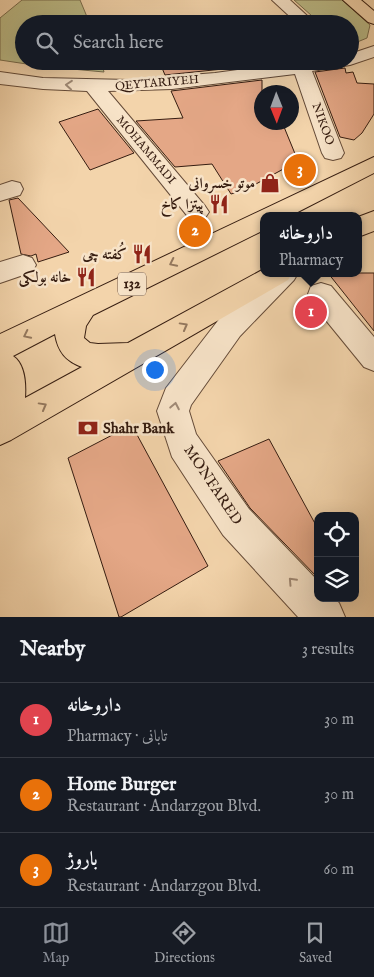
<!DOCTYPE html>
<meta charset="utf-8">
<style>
:root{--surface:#171b24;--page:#242831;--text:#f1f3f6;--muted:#9ea1a6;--line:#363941;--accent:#8c9099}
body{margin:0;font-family:"IM FELL English",Amiri,serif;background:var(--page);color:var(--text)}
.controls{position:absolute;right:15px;bottom:15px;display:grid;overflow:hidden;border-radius:10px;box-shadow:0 5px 20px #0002}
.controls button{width:45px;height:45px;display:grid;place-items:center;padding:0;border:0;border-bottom:1px solid var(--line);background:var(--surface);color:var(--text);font:25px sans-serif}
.compass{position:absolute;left:254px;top:85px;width:45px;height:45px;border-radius:50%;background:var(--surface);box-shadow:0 5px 20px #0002;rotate:179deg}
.you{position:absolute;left:154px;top:369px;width:18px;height:18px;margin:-12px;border:4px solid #fff;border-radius:50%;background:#1a73e8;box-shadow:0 0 0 8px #1a73e833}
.badge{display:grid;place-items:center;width:32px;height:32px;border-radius:50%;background:var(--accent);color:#fff;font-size:16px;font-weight:700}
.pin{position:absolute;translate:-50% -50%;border:2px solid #fff;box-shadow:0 1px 5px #0006}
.popup{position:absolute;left:260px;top:212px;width:102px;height:65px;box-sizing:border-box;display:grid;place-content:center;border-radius:10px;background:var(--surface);filter:drop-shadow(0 1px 4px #0005);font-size:16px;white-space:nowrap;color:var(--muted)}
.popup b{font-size:19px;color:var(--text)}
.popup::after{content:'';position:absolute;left:50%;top:100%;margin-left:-10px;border:10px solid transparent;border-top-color:var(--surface)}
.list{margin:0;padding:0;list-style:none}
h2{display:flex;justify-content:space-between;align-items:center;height:65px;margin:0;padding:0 20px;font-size:21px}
h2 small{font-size:16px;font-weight:400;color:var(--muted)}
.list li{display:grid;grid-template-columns:32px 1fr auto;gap:15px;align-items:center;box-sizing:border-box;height:75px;padding:0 20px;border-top:1px solid var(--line)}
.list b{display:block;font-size:19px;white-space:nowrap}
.list p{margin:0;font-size:16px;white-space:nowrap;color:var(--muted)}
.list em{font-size:16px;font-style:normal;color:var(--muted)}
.icon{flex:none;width:28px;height:28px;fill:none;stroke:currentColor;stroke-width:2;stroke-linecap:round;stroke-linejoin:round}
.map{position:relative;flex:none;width:374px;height:617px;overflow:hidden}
.search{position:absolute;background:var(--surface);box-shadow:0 5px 20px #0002;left:15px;right:15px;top:15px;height:55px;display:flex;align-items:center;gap:12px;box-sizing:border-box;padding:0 18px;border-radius:28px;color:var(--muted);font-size:19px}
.sheet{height:290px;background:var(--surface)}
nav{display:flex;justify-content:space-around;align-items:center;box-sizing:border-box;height:70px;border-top:1px solid var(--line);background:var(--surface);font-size:14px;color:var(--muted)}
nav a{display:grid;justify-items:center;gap:2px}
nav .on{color:var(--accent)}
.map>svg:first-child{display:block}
</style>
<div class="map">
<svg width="374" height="617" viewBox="0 0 374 617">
<rect width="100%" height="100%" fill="#f3d4ab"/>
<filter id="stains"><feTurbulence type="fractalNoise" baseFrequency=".004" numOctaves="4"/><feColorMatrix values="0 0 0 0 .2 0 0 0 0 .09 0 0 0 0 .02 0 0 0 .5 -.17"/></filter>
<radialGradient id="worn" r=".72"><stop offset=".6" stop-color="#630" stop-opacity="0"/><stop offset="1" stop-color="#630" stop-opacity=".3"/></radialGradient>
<g fill="#bdbc88" stroke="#7a6c4c">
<path d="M22,0H80L90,24H24V61H101L104,72L40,66L0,60V18Z"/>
<path d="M294,0H342L370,25L367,38L350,45V24H321Z"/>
</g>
<g fill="#e4a786" stroke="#361d11">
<path d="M223,18L231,20L234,24H189Z"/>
<path d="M159,61H262V65L165,75Z"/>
<path d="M345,68L346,73L353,72L357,83L374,84V114L362,133L354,140L340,137L315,72Z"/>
<path d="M262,80V122H282L298,161L245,190L231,194L212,164L175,167L136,121L183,118L171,91Z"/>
<path d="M98,109L134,153L90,170L59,122Z"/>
<path d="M18,198L37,218L69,252L38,262L36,254L31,256L21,254L9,200Z"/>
<path d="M328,273H374V331Z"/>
<path d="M120,431H135L208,566L121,617H119L68,458Z"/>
<path d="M269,439L318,529V578L250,508L218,461Z"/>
</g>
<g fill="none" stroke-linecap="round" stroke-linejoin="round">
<defs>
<g id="street">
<path d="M272,0H290L316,24H298Z"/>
<path d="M374,46V57L350,65L312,71L344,153L341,158L333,160L325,158L322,153L295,74L172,89L108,91L205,206L209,212L205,218L197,221L189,218L87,91L43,89L0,84V72L43,78L129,80L215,73L306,61H350V54Z"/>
<path d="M12,181L20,183L23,189L20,195L0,201V185Z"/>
<path d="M23,255L32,258L36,265L32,272L0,283V262Z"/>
<path d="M268,273H298L294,280L240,336L191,405L189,411L196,434L249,509L318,581V598H334L339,603L345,617H298L223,535L172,457L157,411L166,388L220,318Z"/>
<path d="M321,283L331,286L374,337V371L364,367L311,302L308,294L311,286Z"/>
</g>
<g id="primary">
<path d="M343,0H361L374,11V24L368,22Z"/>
<path d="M374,157V173L290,216H264V230L93,315L86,326L84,338L90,343L98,344L128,343L264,269V273H292L288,280L11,440L0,445V334ZM55,334C58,352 66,361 82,367L25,398C26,384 25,364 13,356Z"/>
<path d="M374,211V231L358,237V217Z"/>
</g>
</defs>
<use href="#street" stroke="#654b38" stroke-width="2"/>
<use href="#primary" stroke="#361d11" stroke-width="2"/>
<use href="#street" fill="#f7e3c8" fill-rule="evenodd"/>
<use href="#primary" fill="#f3d4ab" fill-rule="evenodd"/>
</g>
<defs><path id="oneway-chevron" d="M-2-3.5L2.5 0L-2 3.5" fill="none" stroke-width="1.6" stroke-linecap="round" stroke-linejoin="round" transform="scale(1.25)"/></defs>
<g stroke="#a08a76">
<use href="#oneway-chevron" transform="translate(69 85) rotate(-175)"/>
<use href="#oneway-chevron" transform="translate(175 406) rotate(-79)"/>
<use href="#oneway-chevron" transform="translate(292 581) rotate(-133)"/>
</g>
<g stroke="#94785e">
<use href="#oneway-chevron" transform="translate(173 263) rotate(154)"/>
<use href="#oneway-chevron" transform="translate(184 326) rotate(-29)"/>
<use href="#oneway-chevron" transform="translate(27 335) rotate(154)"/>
<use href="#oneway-chevron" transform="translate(43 406) rotate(-29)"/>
</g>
<defs>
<symbol id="shop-bare" viewBox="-9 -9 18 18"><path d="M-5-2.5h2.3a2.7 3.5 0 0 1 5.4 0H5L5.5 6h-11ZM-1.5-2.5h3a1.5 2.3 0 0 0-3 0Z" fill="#8f2418" stroke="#f7e3c8" stroke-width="2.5" paint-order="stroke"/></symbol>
<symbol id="restaurant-bare" viewBox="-9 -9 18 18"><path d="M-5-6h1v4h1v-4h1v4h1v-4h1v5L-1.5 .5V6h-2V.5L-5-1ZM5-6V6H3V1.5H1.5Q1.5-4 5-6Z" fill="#8f2418" stroke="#f7e3c8" stroke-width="2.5" paint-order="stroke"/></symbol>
<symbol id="bank-bare" viewBox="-9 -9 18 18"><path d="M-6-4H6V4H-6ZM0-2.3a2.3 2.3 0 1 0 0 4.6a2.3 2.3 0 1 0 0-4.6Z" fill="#8f2418" stroke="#f7e3c8" stroke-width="2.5" paint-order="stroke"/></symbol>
</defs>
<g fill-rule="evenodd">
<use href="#shop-bare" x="256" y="169" width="28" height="28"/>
<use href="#restaurant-bare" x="205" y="190" width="28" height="28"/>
<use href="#restaurant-bare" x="128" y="240" width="28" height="28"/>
<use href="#restaurant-bare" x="72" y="263" width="28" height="28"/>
<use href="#bank-bare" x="74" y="414" width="28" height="28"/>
</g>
<g text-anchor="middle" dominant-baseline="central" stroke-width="5" stroke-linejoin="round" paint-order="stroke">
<g font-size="12" fill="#361d11" stroke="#f7e3c8">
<text transform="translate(157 83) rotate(-5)">QEYTARIYEH</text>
<text transform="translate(323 124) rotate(70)">NIKOO</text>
<text transform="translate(146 150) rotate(50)">MOHAMMADI</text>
</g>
<rect fill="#f7e3c8" stroke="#705848" stroke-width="1" x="118" y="272.5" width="28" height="23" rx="4"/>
<g font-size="14" font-weight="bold" fill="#361d11">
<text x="132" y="284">132</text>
</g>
<g font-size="15" font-weight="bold" fill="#361d11" stroke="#f7e3c8" text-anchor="end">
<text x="255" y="183">موتو خسروانی</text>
<text x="204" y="204">پیتزا کاخ</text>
<text x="127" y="254">کُفته چی</text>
<text x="71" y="277">خانه بولکی</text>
<text x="103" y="428" text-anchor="start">Shahr Bank</text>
</g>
<g font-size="15" fill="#361d11" stroke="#f7e3c8">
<text transform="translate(213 485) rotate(56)">MONFARED</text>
</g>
</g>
<rect width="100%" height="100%" filter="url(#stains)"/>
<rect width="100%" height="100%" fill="url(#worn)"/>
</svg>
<div class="controls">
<button><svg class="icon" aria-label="locate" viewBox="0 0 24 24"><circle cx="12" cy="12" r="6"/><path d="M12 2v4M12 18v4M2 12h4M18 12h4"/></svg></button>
<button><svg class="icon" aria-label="layers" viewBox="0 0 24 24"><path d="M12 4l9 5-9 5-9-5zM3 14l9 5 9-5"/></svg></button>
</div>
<svg class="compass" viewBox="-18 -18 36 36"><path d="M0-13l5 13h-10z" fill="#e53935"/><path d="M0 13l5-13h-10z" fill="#9ea1a6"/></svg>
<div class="you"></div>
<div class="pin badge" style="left:311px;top:312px;background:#e0444e">1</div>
<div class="popup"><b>داروخانه</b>Pharmacy</div>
<div class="pin badge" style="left:195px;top:231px;background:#e8710a">2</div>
<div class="pin badge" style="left:300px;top:170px;background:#e8710a">3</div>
<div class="search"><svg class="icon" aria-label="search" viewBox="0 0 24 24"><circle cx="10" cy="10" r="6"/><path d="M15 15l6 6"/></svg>Search here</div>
</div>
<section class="sheet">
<h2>Nearby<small>3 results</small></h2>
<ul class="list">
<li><span class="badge" style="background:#e0444e">1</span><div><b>داروخانه</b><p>Pharmacy · تابانی</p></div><em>30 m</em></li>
<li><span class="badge" style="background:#e8710a">2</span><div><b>Home Burger</b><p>Restaurant · Andarzgou Blvd.</p></div><em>30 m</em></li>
<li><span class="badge" style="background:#e8710a">3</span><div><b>باروژ</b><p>Restaurant · Andarzgou Blvd.</p></div><em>60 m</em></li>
</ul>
</section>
<nav>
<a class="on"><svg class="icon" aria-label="map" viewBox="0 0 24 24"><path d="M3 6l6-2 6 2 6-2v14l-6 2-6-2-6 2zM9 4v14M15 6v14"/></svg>Map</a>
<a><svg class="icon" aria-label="directions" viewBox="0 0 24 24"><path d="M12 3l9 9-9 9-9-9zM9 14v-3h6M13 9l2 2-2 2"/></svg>Directions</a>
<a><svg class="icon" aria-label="saved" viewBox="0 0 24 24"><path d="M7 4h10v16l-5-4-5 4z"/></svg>Saved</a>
</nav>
